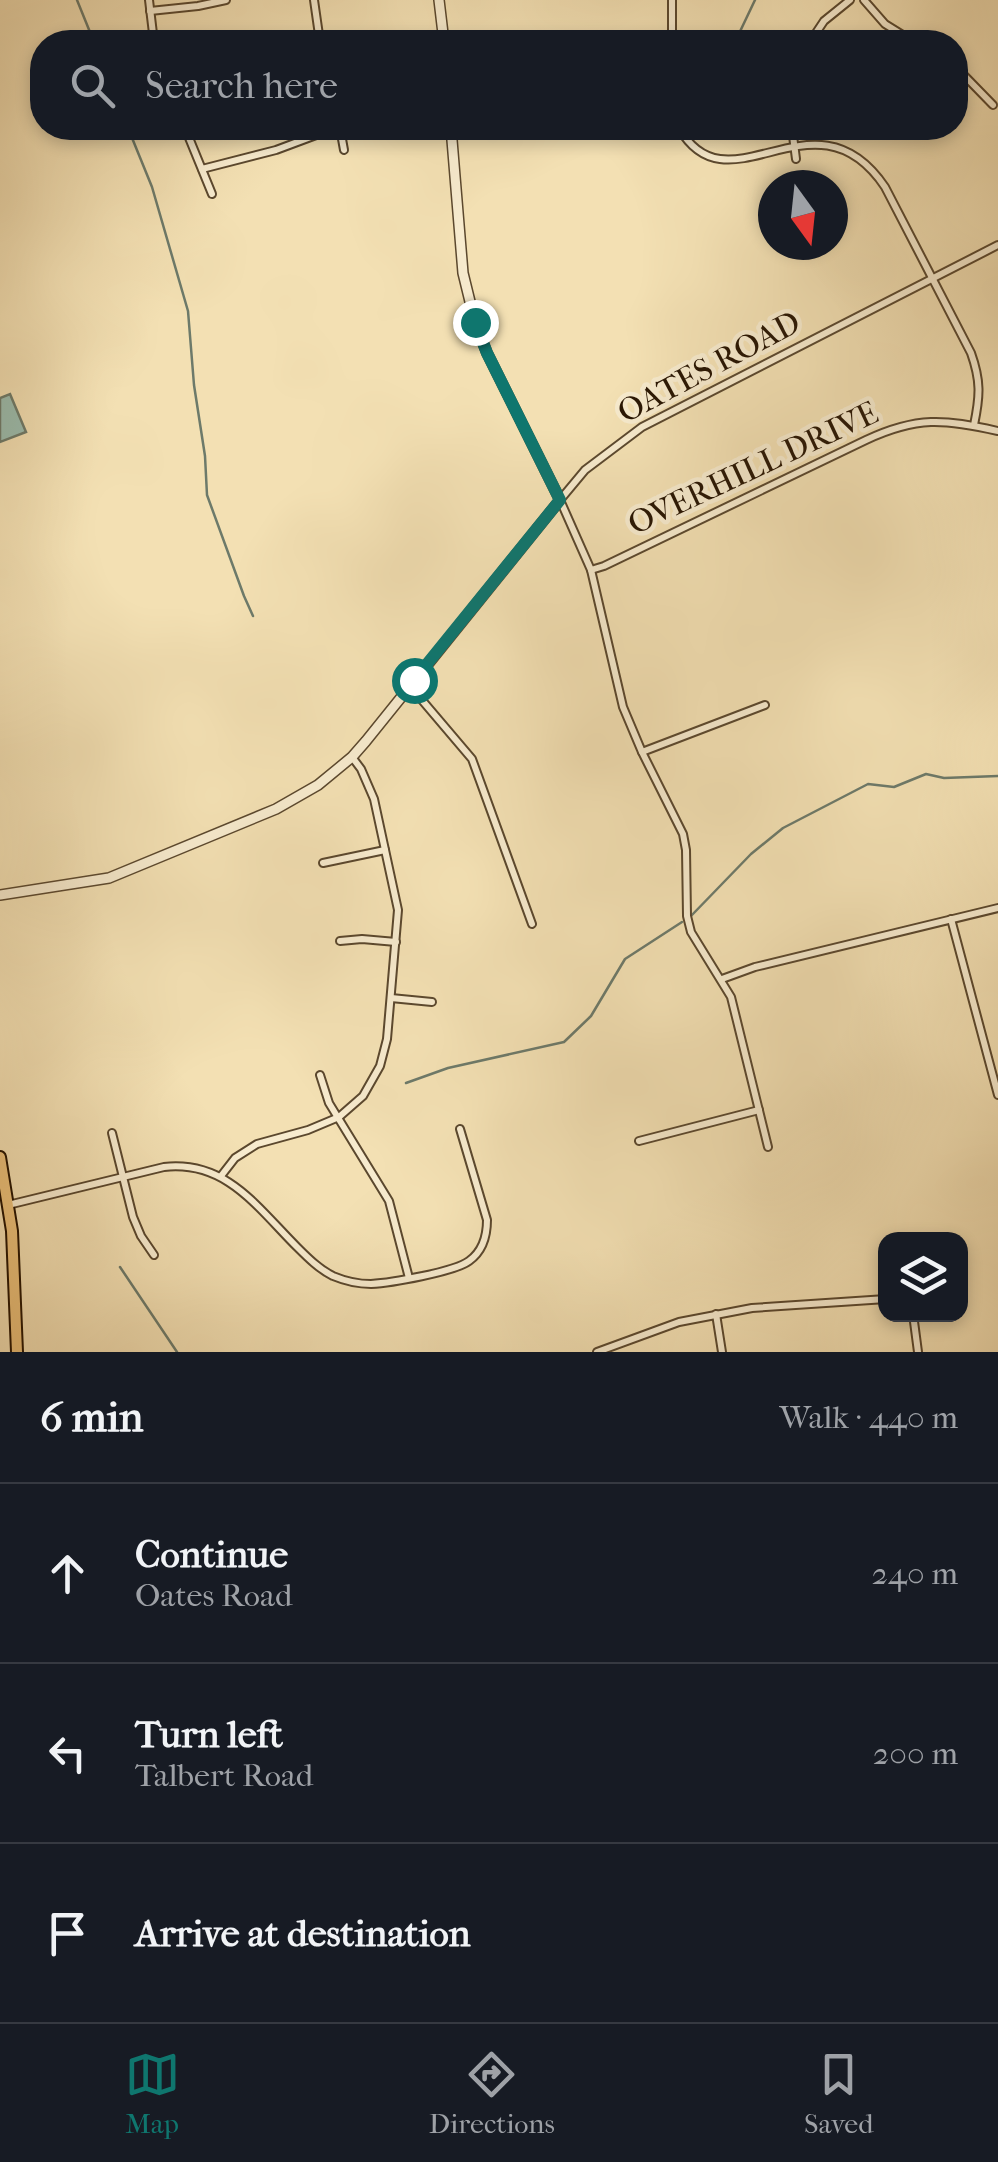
<!DOCTYPE html>
<meta charset="utf-8">
<style>
:root{--surface:#171b24;--page:#20242c;--text:#f1f3f6;--muted:#9ea1a6;--line:#363941;--accent:#0f766e}
body{margin:0;font-family:"IM FELL French Canon",serif;background:var(--page);color:var(--text)}
.controls{position:absolute;right:30px;bottom:30px;display:grid;overflow:hidden;border-radius:20px;box-shadow:0 5px 15px #0003}
.controls button{width:90px;height:90px;display:grid;place-items:center;padding:0;border:0;border-bottom:2px solid var(--line);background:var(--surface);color:var(--text);font:50px sans-serif}
.compass{position:absolute;left:758px;top:170px;width:90px;height:90px;border-radius:50%;background:var(--surface);box-shadow:0 5px 15px #0003;rotate:165deg}
.stop{position:absolute;width:30px;height:30px;margin:-22px;border:8px solid #0f766e;border-radius:50%;background:#fff}
.stop.end{background:#0f766e;border-color:#fff;box-shadow:0 2px 10px #0008}
.list{margin:0;padding:0;list-style:none}
h2{display:flex;justify-content:space-between;align-items:center;height:130px;margin:0;padding:0 40px;font-size:42px}
h2 small{font-size:32px;font-weight:400;color:var(--muted)}
.list li{display:grid;grid-template-columns:65px 1fr auto;gap:30px;align-items:center;box-sizing:border-box;height:180px;padding:0 40px;border-top:2px solid var(--line)}
.list b{display:block;font-size:38px;white-space:nowrap}
.list p{margin:0;font-size:32px;white-space:nowrap;color:var(--muted)}
.list em{font-size:32px;font-style:normal;color:var(--muted)}
.icon{flex:none;width:55px;height:55px;fill:none;stroke:currentColor;stroke-width:2;stroke-linecap:round;stroke-linejoin:round}
.map{position:relative;flex:none;width:998px;height:1352px;overflow:hidden}
.search{position:absolute;background:var(--surface);box-shadow:0 5px 15px #0003;left:30px;right:30px;top:30px;height:110px;display:flex;align-items:center;gap:25px;box-sizing:border-box;padding:0 35px;border-radius:40px;color:var(--muted);font-size:38px}
.sheet{height:670px;background:var(--surface)}
nav{display:flex;justify-content:space-around;align-items:center;box-sizing:border-box;height:140px;border-top:2px solid var(--line);background:var(--surface);font-size:28px;color:var(--muted)}
nav a{display:grid;justify-items:center;gap:5px}
nav .on{color:var(--accent)}
.map>svg:first-child{display:block}
</style>
<div class="map">
<svg width="998" height="1352" viewBox="0 0 998 1352">
<rect width="100%" height="100%" fill="#f3e0b3"/>
<filter id="stains"><feTurbulence type="fractalNoise" baseFrequency=".002" numOctaves="4"/><feColorMatrix values="0 0 0 0 .2 0 0 0 0 .09 0 0 0 0 .02 0 0 0 .5 -.17"/></filter>
<radialGradient id="worn" r=".72"><stop offset=".6" stop-color="#630" stop-opacity="0"/><stop offset="1" stop-color="#630" stop-opacity=".3"/></radialGradient>
<path fill="#9bbdaf" stroke="#6d7a6a" stroke-width="2.5" d="M10,394L26,432L0,442V398Z"/>
<g fill="none" stroke-linecap="round" stroke-linejoin="round">
<g stroke="#6d7a6a" stroke-width="2.5">
<path d="M77,0L94,42"/>
<path d="M735,42L755,0"/>
<path d="M128,128L152,187L188,311L194,385L205,456L207,495L244,596L253,616"/>
<path d="M691,916L751,854L783,828L868,784L894,787L926,774L944,778L998,776"/>
<path d="M406,1083L448,1068L564,1042L591,1016L625,959L682,922"/>
<path d="M120,1267L177,1352"/>
</g>
<defs>
<g id="minor">
<path d="M149,0L154,42"/>
<path d="M314,0L320,42"/>
<path d="M672,0V42"/>
<path d="M864,0L885,24L914,42"/>
<path d="M150,11L198,6L226,0"/>
<path d="M810,42L824,21L850,0"/>
<path d="M956,67L993,105"/>
<path d="M185,128L212,194"/>
<path d="M340,128L344,150"/>
<path d="M679,128C729,215 815,83 885,187L971,353C981,381 980,396 974,425"/>
<path d="M792,128L796,159"/>
<path d="M202,169L276,150L335,128"/>
<path d="M591,570L604,566L866,440C917,416 944,419 998,431"/>
<path d="M410,686L472,759L532,924"/>
<path d="M642,752L765,705"/>
<path d="M323,863L385,850"/>
<path d="M951,919L998,1095"/>
<path d="M340,941L362,939L396,942"/>
<path d="M722,979L755,967L998,908"/>
<path d="M391,998L432,1002"/>
<path d="M320,1075L329,1103L389,1201L409,1278"/>
<path d="M112,1133L133,1217L141,1236L154,1255"/>
<path d="M639,1141L759,1110"/>
<path d="M768,1147L731,997L691,932L687,916L686,850L683,834L642,752L623,707L591,570L560,500L585,470L642,427L998,245"/>
<path d="M221,1176L235,1158L257,1144L308,1130L339,1117L363,1096L380,1066L387,1039L398,910L374,799L361,769L352,757"/>
<path d="M8,1205L164,1167C226,1160 257,1207 297,1247C308,1258 319,1269 333,1276C345,1281 358,1284 371,1284C390,1283 454,1272 469,1261C483,1251 487,1236 487,1220L460,1129"/>
<path d="M716,1314L722,1352"/>
<path d="M913,1314L918,1352"/>
<path d="M597,1352L679,1322L752,1308L886,1299"/>
</g>
<g id="tertiary">
<path d="M439,0L444,42"/>
<path d="M0,895L109,878L276,809L318,785L352,757L366,741L560,500L487,353L475,322L463,273L451,128"/>
</g>
<path id="primary" d="M0,1157L12,1231L17,1352"/>
</defs>
<use href="#minor" stroke="#5b482e" stroke-width="10"/>
<use href="#tertiary" stroke="#5b482e" stroke-width="12"/>
<use href="#primary" stroke="#281502" stroke-width="14"/>
<use href="#minor" stroke="#f7ebce" stroke-width="6"/>
<use href="#tertiary" stroke="#f7ebce" stroke-width="9"/>
<use href="#primary" stroke="#eac07a" stroke-width="10"/>
</g>
<g fill="none" stroke-linecap="round" stroke-linejoin="round">
<path stroke="#0f766e" stroke-width="12" d="M414,680L560,500L487,353L475,322"/>
</g>
<g text-anchor="middle" dominant-baseline="central" stroke-width="9" stroke-linejoin="round" paint-order="stroke">
<g font-size="32" fill="#281502" stroke="#f7ebce">
<text transform="translate(709 367) rotate(-28)">OATES ROAD</text>
<text transform="translate(753 468) rotate(-25)">OVERHILL DRIVE</text>
</g>
</g>
<rect width="100%" height="100%" filter="url(#stains)"/>
<rect width="100%" height="100%" fill="url(#worn)"/>
</svg>
<div class="controls">
<button><svg class="icon" aria-label="layers" viewBox="0 0 24 24"><path d="M12 4l9 5-9 5-9-5zM3 14l9 5 9-5"/></svg></button>
</div>
<svg class="compass" viewBox="-18 -18 36 36"><path d="M0-13l5 13h-10z" fill="#e53935"/><path d="M0 13l5-13h-10z" fill="#9ea1a6"/></svg>
<div class="stop" style="left:414px;top:680px"></div>
<div class="stop end" style="left:475px;top:322px"></div>
<div class="search"><svg class="icon" aria-label="search" viewBox="0 0 24 24"><circle cx="10" cy="10" r="6"/><path d="M15 15l6 6"/></svg>Search here</div>
</div>
<section class="sheet">
<h2>6 min<small>Walk · 440 m</small></h2>
<ul class="list">
<li><svg class="icon" aria-label="ahead" viewBox="0 0 24 24"><path d="M12 20V5M6 11l6-6 6 6"/></svg><div><b>Continue</b><p>Oates Road</p></div><em>240 m</em></li>
<li><svg class="icon" aria-label="left" viewBox="0 0 24 24"><path d="M17 20v-9H6M10 6l-5 5 5 5"/></svg><div><b>Turn left</b><p>Talbert Road</p></div><em>200 m</em></li>
<li><svg class="icon" aria-label="arrive" viewBox="0 0 24 24"><path d="M6 21V4h12l-3 4 3 4H6"/></svg><div><b>Arrive at destination</b></div></li>
</ul>
</section>
<nav>
<a class="on"><svg class="icon" aria-label="map" viewBox="0 0 24 24"><path d="M3 6l6-2 6 2 6-2v14l-6 2-6-2-6 2zM9 4v14M15 6v14"/></svg>Map</a>
<a><svg class="icon" aria-label="directions" viewBox="0 0 24 24"><path d="M12 3l9 9-9 9-9-9zM9 14v-3h6M13 9l2 2-2 2"/></svg>Directions</a>
<a><svg class="icon" aria-label="saved" viewBox="0 0 24 24"><path d="M7 4h10v16l-5-4-5 4z"/></svg>Saved</a>
</nav>
